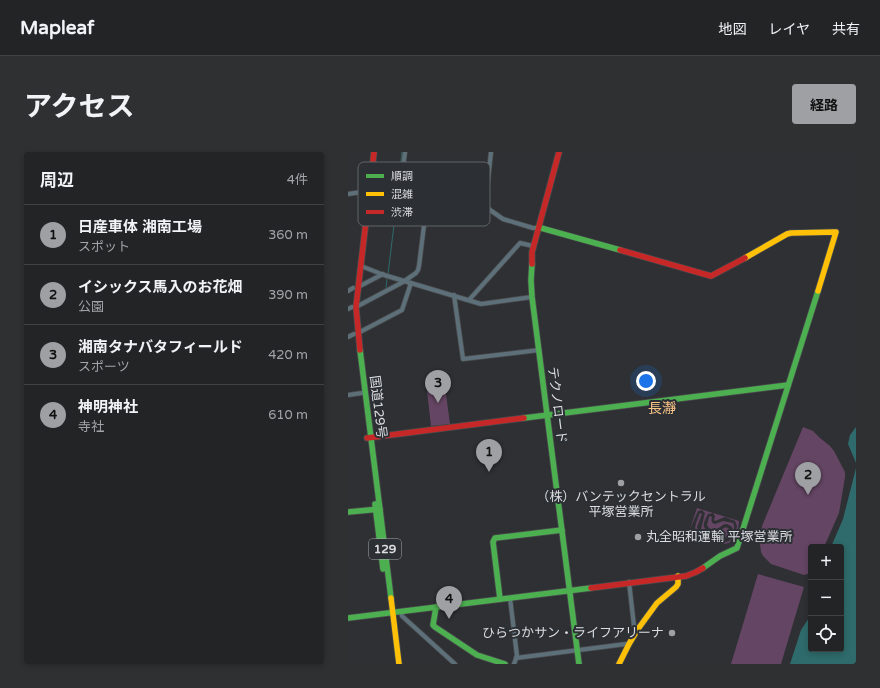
<!DOCTYPE html>
<html lang="ja">
<meta charset="utf-8">
<style>
:root{--surface:#222426;--page:#2e3032;--text:#f1f3f6;--muted:#a2a4a7;--line:#3f4143;--accent:#9ea0a3}
body{margin:0;font-family:"Varela Round","Noto Sans JP",sans-serif;background:var(--page);color:var(--text)}
.controls{position:absolute;right:12px;bottom:12px;display:grid;overflow:hidden;border-radius:4px;box-shadow:0 2px 6px #0003}
.controls button{width:36px;height:36px;display:grid;place-items:center;padding:0;border:0;border-bottom:1px solid var(--line);background:var(--surface);color:var(--text);font:20px sans-serif}
.you{position:absolute;left:298px;top:229px;width:14px;height:14px;margin:-10px;border:3px solid #fff;border-radius:50%;background:#1a73e8;box-shadow:0 0 0 6px #1a73e833}
.badge{display:grid;place-items:center;width:26px;height:26px;border-radius:50%;background:var(--accent);color:#111;font-size:13px;font-weight:700}
.pin{position:absolute;translate:-50% -33px;filter:drop-shadow(0 1px 2px #0008)}
.pin::after{content:'';position:absolute;top:21px;width:14px;height:12px;background:inherit;clip-path:polygon(0 0,100% 0,50% 100%)}
.list{margin:0;padding:0;list-style:none}
h2{display:flex;justify-content:space-between;align-items:center;height:52px;margin:0;padding:0 16px;font-size:17px}
h2 small{font-size:13px;font-weight:400;color:var(--muted)}
.list li{display:grid;grid-template-columns:26px 1fr auto;gap:12px;align-items:center;box-sizing:border-box;height:60px;padding:0 16px;border-top:1px solid var(--line)}
.list b{display:block;font-size:15px;white-space:nowrap}
.list p{margin:0;font-size:13px;white-space:nowrap;color:var(--muted)}
.list em{font-size:13px;font-style:normal;color:var(--muted)}
.icon{flex:none;width:22px;height:22px;fill:none;stroke:currentColor;stroke-width:2;stroke-linecap:round;stroke-linejoin:round}
.map{position:relative;flex:none;width:508px;height:512px;overflow:hidden;border-radius:4px}
header{display:flex;align-items:center;gap:24px;box-sizing:border-box;height:56px;padding:0 20px;background:var(--surface);border-bottom:1px solid var(--line)}
header strong{font-size:19px}
nav{display:flex;gap:22px;margin-inline-start:auto;font-size:14px}
.intro{display:flex;align-items:center;justify-content:space-between;box-sizing:border-box;height:96px;padding:0 24px}
h1{margin:0;font-size:28px}
.button{padding:10px 18px;border-radius:4px;background:var(--accent);color:#111;font-size:14px;font-weight:700}
main{display:flex;gap:24px;padding:0 24px}
aside{flex:1;background:var(--surface);border-radius:4px;box-shadow:0 2px 6px #0003}
.map>svg:first-child{display:block}
</style>
<header>
<strong>Mapleaf</strong>
<nav><a>地図</a><a>レイヤ</a><a>共有</a></nav>
</header>
<div class="intro"><h1>アクセス</h1><a class="button">経路</a></div>
<main>
<aside>
<h2>周辺<small>4件</small></h2>
<ul class="list">
<li><span class="badge">1</span><div><b>日産車体 湘南工場</b><p>スポット</p></div><em>360 m</em></li>
<li><span class="badge">2</span><div><b>イシックス馬入のお花畑</b><p>公園</p></div><em>390 m</em></li>
<li><span class="badge">3</span><div><b>湘南タナバタフィールド</b><p>スポーツ</p></div><em>420 m</em></li>
<li><span class="badge">4</span><div><b>神明神社</b><p>寺社</p></div><em>610 m</em></li>
</ul>
</aside>
<div class="map">
<svg width="508" height="512" viewBox="0 0 508 512">
<rect width="100%" height="100%" fill="#2e3033"/>
<g fill="#644563">
<path d="M96,227L102,272L83,274L78,230Z"/>
<path d="M455,275L465,279L472,286L482,294L486,299L497,320V325L491,361L476,395H463V421L456,423L423,412L415,404L413,400L412,392L414,374Z"/>
<path d="M349,356L391,369L389,386L386,390L389,374L387,369L377,365L367,369L366,368L367,364L365,361L360,362C354,373 353,378 367,381L378,375L381,377L380,386H378L375,382H372L368,384L355,379L353,377L357,361L354,358L350,359L342,377Z"/>
<path d="M352,361L354,362L349,375L351,380L368,386L370,387L374,385L378,390L381,389C384,386 386,379 384,375C376,368 375,375 368,377C366,378 363,377 361,376L359,373L361,365L362,364L364,365C363,368 363,371 367,372L375,369L385,371C388,376 385,386 381,391L376,392L350,383C344,377 349,369 352,361Z"/>
<path d="M410,422L456,435L433,512H383Z"/>
</g>
<g fill="#2f6b6c">
<path d="M508,275V311L500,292L502,283Z"/>
<path d="M508,316V512H442L453,478L461,466L463,460V497H493V395H483L495,367Z"/>
</g>
<g fill="none" stroke-linecap="round" stroke-linejoin="round">
<g stroke="#2f6b6c" stroke-width="1">
<path d="M50,36L54,0"/>
<path d="M40,122L50,40"/>
<path d="M38,137L39,126"/>
</g>
<defs>
<g id="street">
<path d="M53,38V32L57,0"/>
<path d="M0,42L33,37L80,41L133,47L132,51L155,67L185,76H190"/>
<path d="M133,47L139,38L143,0"/>
<path d="M13,114L36,123L133,152L184,145"/>
<path d="M10,135L35,122"/>
<path d="M0,139L5,136"/>
<path d="M106,143L115,207L191,198"/>
<path d="M121,148L172,91L185,94"/>
<path d="M8,155L55,130L68,121L70,118L71,114L80,41"/>
<path d="M0,157L4,155"/>
<path d="M10,181L54,158L63,131"/>
<path d="M0,185L6,182"/>
<path d="M0,243L14,241"/>
<path d="M281,430L286,474L290,477"/>
<path d="M162,446L169,504L166,512"/>
<path d="M53,459L54,464L107,512"/>
<path d="M168,506L278,492H281"/>
</g>
<g id="fast">
<path d="M190,76H193L272,98"/>
<path d="M184,112L183,128L184,145L231,512"/>
<path d="M12,198L43,446"/>
<path d="M176,266L440,233"/>
<path d="M27,352L35,417"/>
<path d="M0,360L32,357"/>
<path d="M355,416L372,404L389,396L470,139"/>
<path d="M152,447L145,390L147,386L214,378"/>
<path d="M88,455L85,473L87,475L129,503L157,512"/>
<path d="M0,466L243,436"/>
</g>
<g id="slow">
<path d="M397,106L439,82L443,81L488,80L470,139"/>
<path d="M43,446L51,512"/>
<path d="M271,512L281,492L290,477L309,451L328,435L330,432V424"/>
</g>
<g id="jam">
<path d="M272,98L363,124L397,106"/>
<path d="M184,112V100L211,0"/>
<path d="M12,198L8,155L26,0"/>
<path d="M19,286L176,266"/>
<path d="M243,436L338,424L348,420L355,416"/>
</g>
</defs>
<use href="#street" stroke="#4a4c4e" stroke-width="5.5"/>
<use href="#fast" stroke="#4a4c4e" stroke-width="7"/>
<use href="#slow" stroke="#4a4c4e" stroke-width="7"/>
<use href="#jam" stroke="#4a4c4e" stroke-width="7"/>
<use href="#street" stroke="#5d7079" stroke-width="4"/>
<use href="#fast" stroke="#4caf50" stroke-width="5.5"/>
<use href="#slow" stroke="#ffc107" stroke-width="5.5"/>
<use href="#jam" stroke="#c62828" stroke-width="5.5"/>
</g>
<g fill="#9ea0a3" stroke="#2c3035" stroke-width="1.5">
<circle cx="273" cy="331" r="4"/>
<circle cx="290" cy="385" r="4"/>
<circle cx="324" cy="481" r="4"/>
</g>
<g text-anchor="middle" dominant-baseline="central" stroke-width="4" stroke-linejoin="round" paint-order="stroke">
<rect fill="#2c3035" stroke="#a6a8ad" stroke-width="1" x="21" y="387" width="32" height="20" rx="3"/>
<g font-size="12" font-weight="bold" fill="#dadce0">
<text x="37" y="397">129</text>
</g>
<g font-size="13" fill="#dadce0" stroke="#2c3035">
<text transform="translate(209 253) rotate(83)">テクノロード</text>
<text transform="translate(30 255) rotate(83)">国道129号</text>
</g>
<g font-size="13" fill="#dadce0" stroke="#2c3035">
<text x="273" y="345">（株）バンテックセントラル<tspan x="273" dy="15">平塚営業所</tspan></text>
<text x="298" y="385" text-anchor="start">丸全昭和運輸 平塚営業所</text>
<text x="316" y="481" text-anchor="end">ひらつかサン・ライフアリーナ</text>
</g>
<g font-size="14" fill="#fac386" stroke="#2c3035">
<text x="314" y="256">長瀞</text>
</g>
</g>
<rect x="10" y="10" width="132" height="64" rx="6" fill="#2c3035" stroke="#606468" stroke-width="1"/>
<rect x="18" y="22" width="18" height="4" fill="#4caf50"/>
<rect x="18" y="40" width="18" height="4" fill="#ffc107"/>
<rect x="18" y="58" width="18" height="4" fill="#c62828"/>
<g font-size="11" fill="#dadce0">
<text x="43" y="28">順調</text>
<text x="43" y="46">混雑</text>
<text x="43" y="64">渋滞</text>
</g>
</svg>
<div class="controls">
<button>+</button>
<button>−</button>
<button><svg class="icon" aria-label="locate" viewBox="0 0 24 24"><circle cx="12" cy="12" r="6"/><path d="M12 2v4M12 18v4M2 12h4M18 12h4"/></svg></button>
</div>
<div class="you"></div>
<div class="pin badge" style="left:141px;top:320px">1</div>
<div class="pin badge" style="left:460px;top:343px">2</div>
<div class="pin badge" style="left:90px;top:251px">3</div>
<div class="pin badge" style="left:101px;top:467px">4</div>
</div>
</main>
